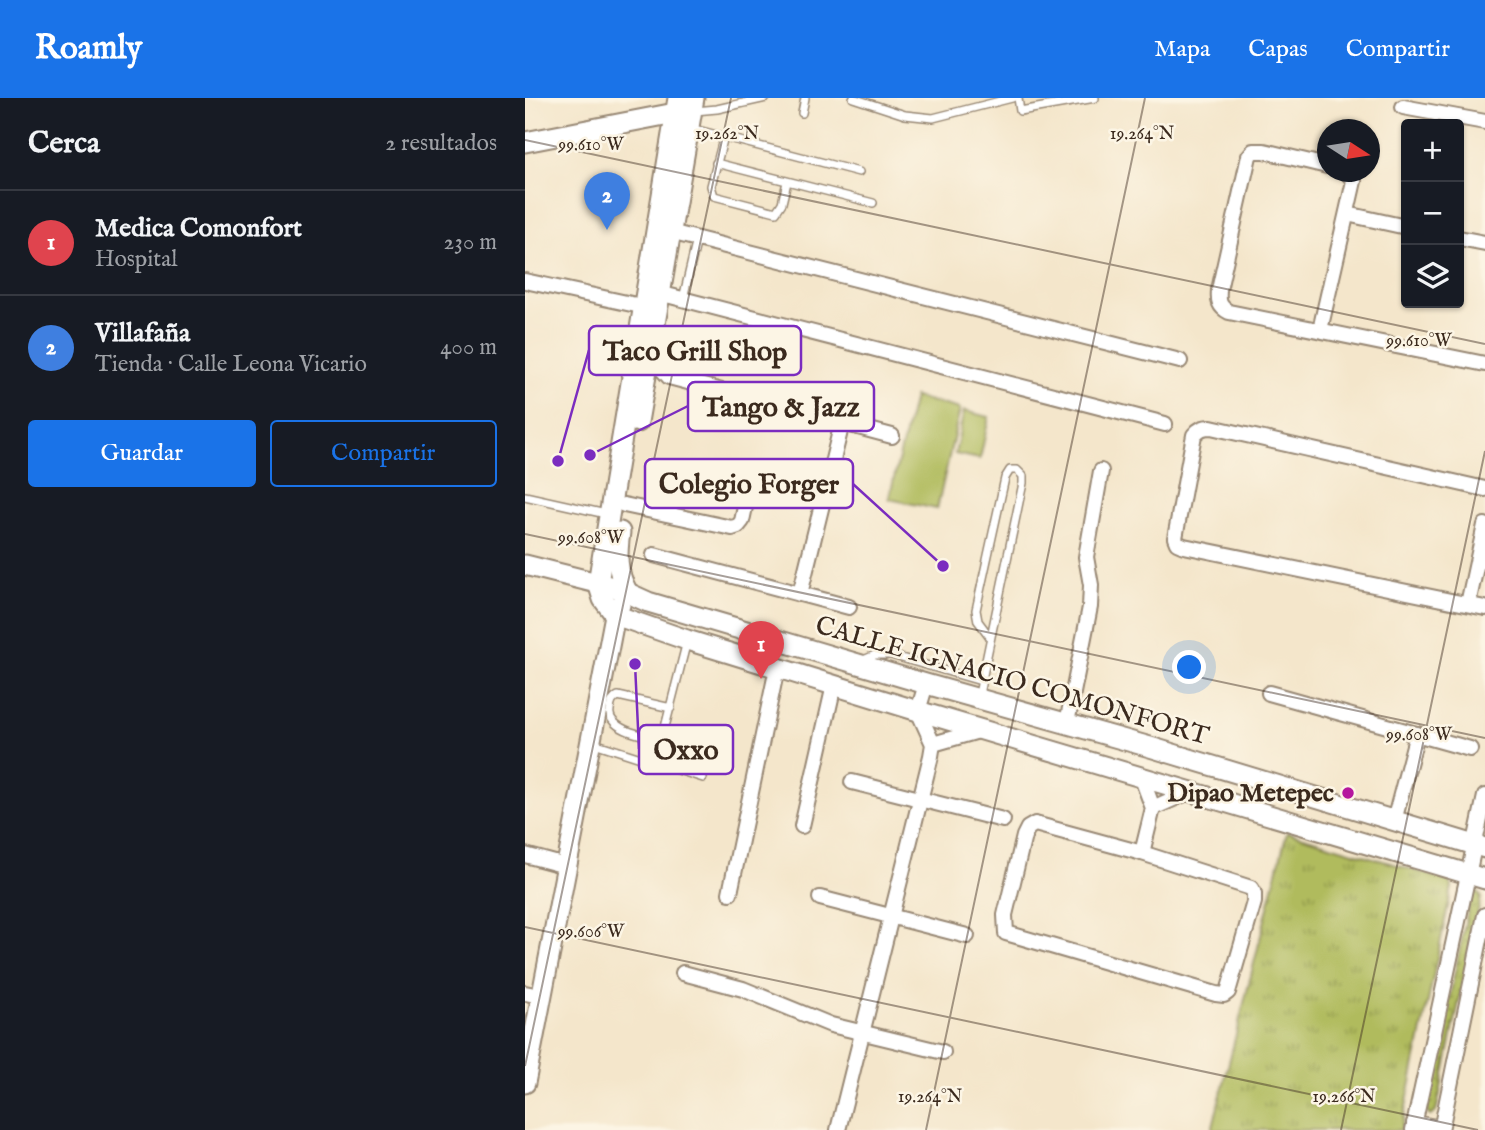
<!DOCTYPE html>
<html lang="es">
<meta charset="utf-8">
<style>
:root{--surface:#171b24;--page:#20242c;--text:#f1f3f6;--muted:#9ea1a6;--line:#363941;--accent:#1a73e8}
body{margin:0;font-family:"IM FELL English",serif;background:var(--page);color:var(--text)}
.controls{position:absolute;right:21px;top:21px;display:grid;overflow:hidden;border-radius:7px;box-shadow:0 2px 5px #0004}
.controls button{width:63px;height:63px;display:grid;place-items:center;padding:0;border:0;border-bottom:2px solid var(--line);background:var(--surface);color:var(--text);font:35px sans-serif}
.compass{position:absolute;left:792px;top:21px;width:63px;height:63px;border-radius:50%;background:var(--surface);box-shadow:0 2px 5px #0004;rotate:102deg}
.you{position:absolute;left:665px;top:570px;width:24px;height:24px;margin:-18px;border:5px solid #fff;border-radius:50%;background:#1a73e8;box-shadow:0 0 0 10px #1a73e833}
.badge{display:grid;place-items:center;width:46px;height:46px;border-radius:50%;background:var(--accent);color:#fff;font-size:23px;font-weight:700}
.pin{position:absolute;translate:-50% -58px;filter:drop-shadow(0 2px 4px #0008)}
.pin::after{content:'';position:absolute;top:37px;width:24px;height:21px;background:inherit;clip-path:polygon(0 0,100% 0,50% 100%)}
.list{margin:0;padding:0;list-style:none}
h2{display:flex;justify-content:space-between;align-items:center;height:91px;margin:0;padding:0 28px;font-size:30px}
h2 small{font-size:23px;font-weight:400;color:var(--muted)}
.list li{display:grid;grid-template-columns:46px 1fr auto;gap:21px;align-items:center;box-sizing:border-box;height:105px;padding:0 28px;border-top:2px solid var(--line)}
.list b{display:block;font-size:26px;white-space:nowrap}
.list p{margin:0;font-size:23px;white-space:nowrap;color:var(--muted)}
.list em{font-size:23px;font-style:normal;color:var(--muted)}
.actions{display:flex;gap:14px;padding:21px 28px}
.actions a{flex:1;padding:16px 0;border:2px solid var(--accent);border-radius:7px;text-align:center;font-size:24px;color:var(--accent)}
.actions .main{background:var(--accent);color:#fff}
.icon{flex:none;width:38px;height:38px;fill:none;stroke:currentColor;stroke-width:2;stroke-linecap:round;stroke-linejoin:round}
.map{position:relative;flex:none;width:960px;height:1032px;overflow:hidden}
header{display:flex;align-items:center;gap:42px;box-sizing:border-box;height:98px;padding:0 35px;background:var(--accent);color:#fff}
header strong{font-size:33px}
nav{display:flex;gap:38px;margin-inline-start:auto;font-size:24px}
main{display:flex}
aside{flex:1;background:var(--surface)}
.map>svg:first-child{display:block}
</style>
<header>
<strong>Roamly</strong>
<nav><a>Mapa</a><a>Capas</a><a>Compartir</a></nav>
</header>
<main>
<aside>
<h2>Cerca<small>2 resultados</small></h2>
<ul class="list">
<li><span class="badge" style="background:#e0444e">1</span><div><b>Medica Comonfort</b><p>Hospital</p></div><em>230 m</em></li>
<li><span class="badge" style="background:#3f7fe0">2</span><div><b>Villafaña</b><p>Tienda · Calle Leona Vicario</p></div><em>400 m</em></li>
</ul>
<div class="actions"><a class="main">Guardar</a><a>Compartir</a></div>
</aside>
<div class="map">
<svg width="960" height="1032" viewBox="0 0 960 1032">
<defs>
<pattern id="grass-tufts" width="24" height="20" patternUnits="userSpaceOnUse" patternTransform="scale(1.75)"><rect width="24" height="20" fill="#b0bb5d"/><path d="M3 7l-1-3M5 7V3M7 7l1-3M15 17l-1-3M17 17v-4M19 17l1-3" fill="none" stroke="#90984c"/></pattern>
<pattern id="park-dots" width="8" height="8" patternUnits="userSpaceOnUse" patternTransform="scale(1.75)"><rect width="8" height="8" fill="#b0bb5d"/><path d="M2 2h.1M6 6h.1" fill="none" stroke="#90984c" stroke-width="1.8" stroke-linecap="round"/></pattern>
</defs>
<rect width="100%" height="100%" fill="#fcf5e5"/>
<filter id="ink" filterUnits="userSpaceOnUse"><feTurbulence type="fractalNoise" baseFrequency=".0143" numOctaves="2"/><feDisplacementMap in="SourceGraphic" scale="14" xChannelSelector="R" yChannelSelector="G"/><feConvolveMatrix kernelMatrix="1 2 1 2 8 2 1 2 1" color-interpolation-filters="sRGB"/></filter>
<filter id="wash" filterUnits="userSpaceOnUse"><feTurbulence type="fractalNoise" baseFrequency=".00686" numOctaves="4" result="noise"/><feDisplacementMap in="SourceGraphic" scale="28" xChannelSelector="R" yChannelSelector="G"/><feGaussianBlur stdDeviation="1.57" result="paint"/><feColorMatrix in="noise" values="0 0 0 0 0 0 0 0 0 0 0 0 0 0 0 0 0 1.4 0 .05"/><feComposite in="paint" operator="in"/></filter>
<g filter="url(#wash)">
<rect width="100%" height="100%" fill="#f4e6cb"/>
<path fill="url(#grass-tufts)" stroke="#76723e" stroke-width="2" d="M762,734L925,783L927,789L876,1032H687Z"/>
<path fill="url(#park-dots)" stroke="#76723e" stroke-width="2" d="M952,792L956,799L911,1014L905,1018L901,1013L946,797Z"/>
<g fill="#b0bb5d" stroke="#76723e" stroke-width="2">
<path d="M389,299L435,311L412,411L364,401Z"/>
<path d="M439,313L464,319L455,361L430,356Z"/>
</g>
</g>
<g filter="url(#ink)">
<g fill="none" stroke-linecap="round" stroke-linejoin="round">
<defs>
<g id="lane">
<path d="M328,0L380,17L408,20L487,0"/>
<path d="M493,0L495,13L570,0"/>
<path d="M170,13L192,11L241,0"/>
<path d="M277,15L280,0"/>
<path d="M165,30L334,74"/>
<path d="M199,38L186,88L189,98L251,114L257,105L262,84"/>
<path d="M191,65L348,105"/>
<path d="M158,201L172,141"/>
<path d="M0,398L81,416"/>
<path d="M336,563L350,557H366L456,583"/>
<path d="M453,601L498,385V378L492,372H485L480,380L451,512L453,523L465,539"/>
<path d="M146,610L93,598C87,602 86,604 85,612C81,631 124,642 138,637L162,543"/>
<path d="M69,645L178,680"/>
</g>
<g id="street">
<path d="M878,9L960,24"/>
<path d="M802,68L739,53H728L724,58L694,192C693,203 694,209 704,214L960,266"/>
<path d="M822,116L881,129"/>
<path d="M145,134L655,263"/>
<path d="M934,140L960,145"/>
<path d="M0,183L125,210"/>
<path d="M134,195L640,326"/>
<path d="M795,232L829,83L822,74"/>
<path d="M125,258L144,279L367,338"/>
<path d="M960,391L686,329C678,329 674,331 669,337L650,440L652,445L659,448L960,510"/>
<path d="M99,407L207,430L213,428L217,423L227,376"/>
<path d="M129,457L324,509"/>
<path d="M275,496L317,325"/>
<path d="M943,506L960,427"/>
<path d="M744,595L945,651"/>
<path d="M542,625L565,509L566,487L561,459L576,373"/>
<path d="M408,646L457,632"/>
<path d="M616,678L628,710L617,755"/>
<path d="M327,684L478,722"/>
<path d="M628,710L666,693"/>
<path d="M869,723L892,636"/>
<path d="M510,726L617,755L726,790L729,795V804L703,894L699,897L691,896L481,835L480,817L499,738L503,730Z"/>
<path d="M277,728L309,587"/>
<path d="M0,757L41,768"/>
<path d="M205,795L252,570"/>
<path d="M295,800L442,838"/>
<path d="M158,875L218,891L306,927L418,954"/>
<path d="M0,895L15,898"/>
<path d="M889,1025L916,1030"/>
<path d="M313,1032L406,658L408,646L393,613L401,586"/>
<path d="M888,1032L960,698"/>
<path d="M916,1032L960,817"/>
</g>
<g id="secondary">
<path d="M0,44L150,15"/>
<path d="M113,324L169,0"/>
<path d="M95,434C92,456 91,473 102,493"/>
<path d="M0,467L92,490L123,504L401,586L625,649L960,750"/>
<path d="M90,517L162,542L393,613L960,781"/>
<path d="M90,517L78,501L73,485L153,0"/>
<path d="M0,985L90,517L95,507"/>
</g>
</defs>
<use href="#lane" stroke="#988874" stroke-width="10"/>
<use href="#street" stroke="#988874" stroke-width="18"/>
<use href="#secondary" stroke="#988874" stroke-width="23"/>
<use href="#lane" stroke="#fff" stroke-width="7"/>
<use href="#street" stroke="#fff" stroke-width="14"/>
<use href="#secondary" stroke="#fff" stroke-width="19"/>
</g>
</g>
<path fill="none" stroke="#3b2a1e" stroke-width="2" stroke-opacity="0.45" d="M0,42L960,246M0,436L960,640M0,829L953,1032M0,968L206,0M401,1032L620,0M816,1032L960,353"/>
<circle fill="#b5179e" stroke="#fcf5e5" stroke-width="2.5" cx="823" cy="695" r="7"/>
<g text-anchor="middle" dominant-baseline="central" stroke-width="5" stroke-linejoin="round" paint-order="stroke">
<g font-size="26" fill="#3b2a1e" stroke="#fcf5e5">
<text transform="translate(487 583) rotate(16)">CALLE IGNACIO COMONFORT</text>
</g>
<g font-size="26" font-weight="bold" fill="#3b2a1e" stroke="#fcf5e5" text-anchor="end">
<text x="809" y="695">Dipao Metepec</text>
</g>
</g>
<g font-size="18" text-anchor="middle" fill="#3b2a1e" stroke="#fcf5e5" stroke-width="5" stroke-linejoin="round" paint-order="stroke">
<text x="202" y="41">19.262°N</text>
<text x="617" y="41">19.264°N</text>
<text x="66" y="52">99.610°W</text>
<text x="894" y="248">99.610°W</text>
<text x="66" y="445">99.608°W</text>
<text x="894" y="642">99.608°W</text>
<text x="66" y="839">99.606°W</text>
<text x="405" y="1004">19.264°N</text>
<text x="819" y="1004">19.266°N</text>
</g>
<path fill="none" stroke="#7b2cbf" stroke-width="2.5" d="M33 363L64 252M65 357L163 308M418 468L328 386M110 566L114 651"/>
<g fill="#7b2cbf" stroke="#fcf5e5" stroke-width="2.5">
<circle cx="33" cy="363" r="7"/>
<circle cx="65" cy="357" r="7"/>
<circle cx="418" cy="468" r="7"/>
<circle cx="110" cy="566" r="7"/>
</g>
<g fill="#fcf5e5" stroke="#7b2cbf" stroke-width="2.5">
<rect x="64" y="228" width="212" height="49" rx="7"/>
<rect x="163" y="284" width="186" height="49" rx="7"/>
<rect x="120" y="361" width="208" height="49" rx="7"/>
<rect x="114" y="627" width="94" height="49" rx="7"/>
</g>
<g font-size="28" text-anchor="middle" font-weight="bold" fill="#3b2a1e">
<text x="170" y="262">Taco Grill Shop</text>
<text x="256" y="318">Tango &amp; Jazz</text>
<text x="224" y="395">Colegio Forger</text>
<text x="161" y="661">Oxxo</text>
</g>
</svg>
<div class="controls">
<button>+</button>
<button>−</button>
<button><svg class="icon" aria-label="layers" viewBox="0 0 24 24"><path d="M12 4l9 5-9 5-9-5zM3 14l9 5 9-5"/></svg></button>
</div>
<svg class="compass" viewBox="-18 -18 36 36"><path d="M0-13l5 13h-10z" fill="#e53935"/><path d="M0 13l5-13h-10z" fill="#9ea1a6"/></svg>
<div class="you"></div>
<div class="pin badge" style="left:236px;top:581px;background:#e0444e">1</div>
<div class="pin badge" style="left:82px;top:132px;background:#3f7fe0">2</div>
</div>
</main>
